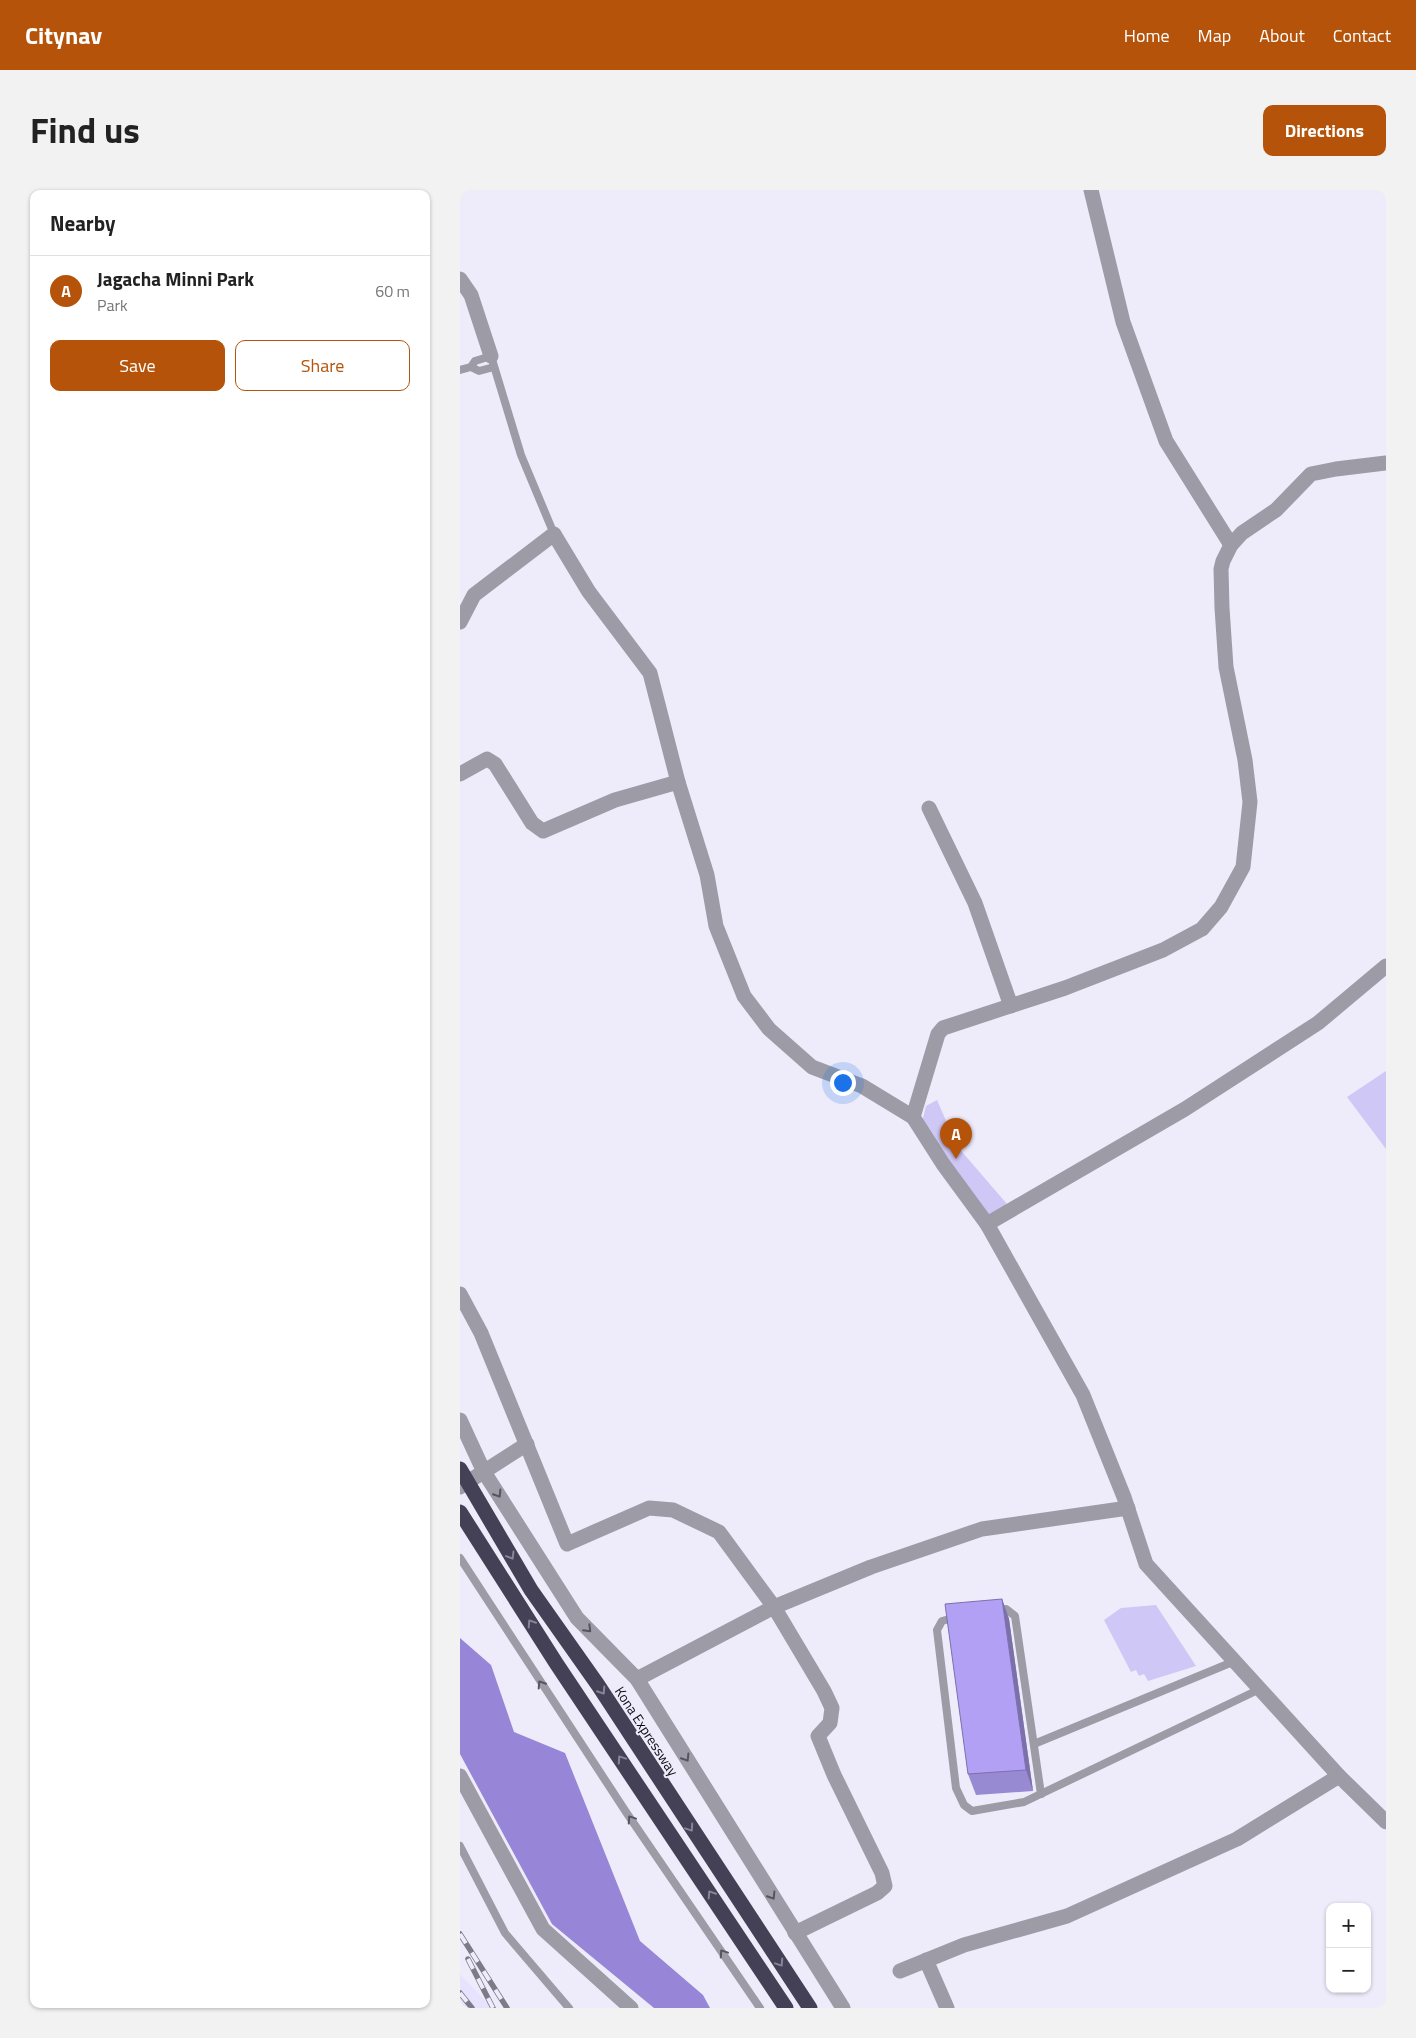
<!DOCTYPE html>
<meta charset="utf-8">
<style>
:root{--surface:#fff;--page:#f2f2f2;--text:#222;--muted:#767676;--line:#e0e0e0;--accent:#b45309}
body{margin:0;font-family:"Titillium Web",sans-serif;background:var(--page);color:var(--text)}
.controls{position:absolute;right:15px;bottom:15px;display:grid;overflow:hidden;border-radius:10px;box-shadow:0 1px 4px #0004}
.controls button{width:45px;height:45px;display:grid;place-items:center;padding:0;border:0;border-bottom:1px solid var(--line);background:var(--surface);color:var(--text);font:25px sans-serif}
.you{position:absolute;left:382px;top:892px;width:18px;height:18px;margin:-12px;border:4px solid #fff;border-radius:50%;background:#1a73e8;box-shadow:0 0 0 8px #1a73e833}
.badge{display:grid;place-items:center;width:32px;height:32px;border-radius:50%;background:var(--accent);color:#fff;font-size:16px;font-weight:700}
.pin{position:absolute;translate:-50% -41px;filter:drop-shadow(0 1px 2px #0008)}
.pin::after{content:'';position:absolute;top:26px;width:18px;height:15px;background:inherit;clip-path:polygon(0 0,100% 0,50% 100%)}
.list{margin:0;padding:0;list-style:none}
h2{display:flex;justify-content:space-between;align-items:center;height:65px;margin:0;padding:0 20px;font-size:21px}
h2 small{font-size:16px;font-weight:400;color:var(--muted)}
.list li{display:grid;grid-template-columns:32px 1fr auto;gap:15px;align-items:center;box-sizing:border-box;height:70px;padding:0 20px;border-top:1px solid var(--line)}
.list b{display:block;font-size:19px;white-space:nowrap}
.list p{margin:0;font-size:16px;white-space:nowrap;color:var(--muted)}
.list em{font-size:16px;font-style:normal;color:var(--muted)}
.actions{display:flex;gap:10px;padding:15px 20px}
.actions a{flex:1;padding:11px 0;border:1px solid var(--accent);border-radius:10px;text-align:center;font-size:18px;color:var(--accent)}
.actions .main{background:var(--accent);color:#fff}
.map{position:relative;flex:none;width:926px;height:1818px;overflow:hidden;border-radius:10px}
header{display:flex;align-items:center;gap:30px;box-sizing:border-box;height:70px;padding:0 25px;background:var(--accent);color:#fff}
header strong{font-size:24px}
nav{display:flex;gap:28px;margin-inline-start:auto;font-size:18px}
.intro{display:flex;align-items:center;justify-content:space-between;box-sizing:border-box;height:120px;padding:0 30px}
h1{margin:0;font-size:35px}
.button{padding:12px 22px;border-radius:10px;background:var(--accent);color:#fff;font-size:18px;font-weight:700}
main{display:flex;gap:30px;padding:0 30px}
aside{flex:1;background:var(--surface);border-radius:10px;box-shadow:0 1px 4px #0004}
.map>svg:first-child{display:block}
</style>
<header>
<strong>Citynav</strong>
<nav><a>Home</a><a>Map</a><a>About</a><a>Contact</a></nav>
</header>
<div class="intro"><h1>Find us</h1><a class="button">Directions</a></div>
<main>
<aside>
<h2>Nearby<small></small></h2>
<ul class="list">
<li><span class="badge">A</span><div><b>Jagacha Minni Park</b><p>Park</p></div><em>60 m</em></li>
</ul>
<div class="actions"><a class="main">Save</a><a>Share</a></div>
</aside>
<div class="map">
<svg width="926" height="1818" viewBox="0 0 926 1818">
<rect width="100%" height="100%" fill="#eeecfb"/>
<path fill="#e7e2fd" d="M0,1784L32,1818H0Z"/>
<g fill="#cfc7f6">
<path d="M926,881V959L887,907Z"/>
<path d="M477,910L497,956L547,1014L528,1031L461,936L466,916Z"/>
<path d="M696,1415L736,1476L688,1491L684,1484L679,1486L676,1480L671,1482L644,1430L661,1418Z"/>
</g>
<path fill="#9785d7" d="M0,1448L31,1475L54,1542L105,1563L180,1751L243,1805L250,1818H194L92,1734L0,1564Z"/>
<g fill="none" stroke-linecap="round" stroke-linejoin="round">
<g stroke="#9d9ba6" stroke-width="8">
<path d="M34,177L19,181L11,177L15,171L31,166L61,265L94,344"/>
<path d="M0,180L11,177"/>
<path d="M0,1368L166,1622L300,1818"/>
<path d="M538,1420L546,1419L555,1426L581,1604"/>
<path d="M497,1427L482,1431L477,1440L496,1598L504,1615L512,1621L564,1612L800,1499"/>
<path d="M574,1554L775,1471"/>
<path d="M0,1656L45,1743L109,1818"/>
</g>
<g stroke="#9d9ba6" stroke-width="15">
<path d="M631,0L663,132L706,251L771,355"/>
<path d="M0,89L11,105L31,166"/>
<path d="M0,432L14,405L94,344L129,402L190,483L218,592L247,685L256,736L284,806L309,839L352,877L402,896L453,927L483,974L527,1034L725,919L858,833L926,776"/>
<path d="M0,584L27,569L35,574L72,633L83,641L155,610L218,592"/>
<path d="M469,618L515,713L551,816"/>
<path d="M453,927L478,844L483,838L605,798L703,760L742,739L761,717L783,677L790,612L785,570L766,477L762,418L761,379L763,371L771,355L782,343L816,320L851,284L876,279L926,273"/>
<path d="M527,1034L623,1205L664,1307L686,1374L879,1586L926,1632"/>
<path d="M0,1104L21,1143L107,1354L189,1318L213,1320L259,1342L314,1417L364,1501L372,1518L370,1533L358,1546L374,1585L422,1683L425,1696L417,1703L335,1743"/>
<path d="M0,1230L24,1282L117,1428L177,1489L383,1818"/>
<path d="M0,1297L67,1254"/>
<path d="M177,1489L314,1417L411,1377L522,1339L668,1318"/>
<path d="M0,1586L83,1739L171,1818"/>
<path d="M466,1770L487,1818"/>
<path d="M440,1781L504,1755L607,1726L777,1649L879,1586"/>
</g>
<g stroke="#444156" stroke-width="15">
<path d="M0,1279L71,1400L138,1495L350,1818"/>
<path d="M0,1322L96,1473L326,1818"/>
</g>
<defs>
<g id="rail">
<path d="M0,1744L47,1818"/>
<path d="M8,1769L33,1818"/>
<path d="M0,1803L12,1818"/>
</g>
</defs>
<use href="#rail" stroke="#7d7b87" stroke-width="5.5"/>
<use href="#rail" stroke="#eeecfb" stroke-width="4" stroke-dasharray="11" stroke-linecap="butt"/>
</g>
<path fill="#988ad2" d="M542,1409L549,1429L573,1601L516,1605L508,1584Z"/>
<path fill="#7c70ab" d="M542,1409L549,1429L573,1601L566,1580Z"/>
<path fill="#b1a0f4" stroke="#7c70ab" d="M542,1409L566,1580L508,1584L485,1414Z"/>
<defs><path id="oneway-chevron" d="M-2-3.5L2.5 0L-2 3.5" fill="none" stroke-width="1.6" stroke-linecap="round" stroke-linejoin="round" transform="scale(1.25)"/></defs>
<g stroke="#56545e">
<use href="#oneway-chevron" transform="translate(38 1304) rotate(58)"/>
<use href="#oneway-chevron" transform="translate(128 1439) rotate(45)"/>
<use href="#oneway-chevron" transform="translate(81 1494) rotate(-123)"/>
<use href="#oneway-chevron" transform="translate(226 1568) rotate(58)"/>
<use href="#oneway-chevron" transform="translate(171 1629) rotate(-124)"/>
<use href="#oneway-chevron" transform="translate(312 1706) rotate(58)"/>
<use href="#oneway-chevron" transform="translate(263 1763) rotate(-124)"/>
</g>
<g stroke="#888598">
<use href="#oneway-chevron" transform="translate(51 1366) rotate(59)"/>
<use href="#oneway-chevron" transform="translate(71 1433) rotate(-123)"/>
<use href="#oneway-chevron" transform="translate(142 1501) rotate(57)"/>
<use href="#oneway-chevron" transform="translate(161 1569) rotate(-124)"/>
<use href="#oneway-chevron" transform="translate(230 1638) rotate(56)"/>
<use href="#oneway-chevron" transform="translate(251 1704) rotate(-123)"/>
<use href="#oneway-chevron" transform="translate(320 1773) rotate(56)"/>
</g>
<g text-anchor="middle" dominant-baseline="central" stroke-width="4" stroke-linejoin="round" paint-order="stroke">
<g font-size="14" fill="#0e0c15" stroke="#eeecfb">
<text transform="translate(187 1541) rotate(57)">Kona Expressway</text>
</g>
</g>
</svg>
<div class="controls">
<button>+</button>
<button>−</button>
</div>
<div class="you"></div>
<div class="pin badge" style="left:496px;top:969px">A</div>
</div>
</main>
